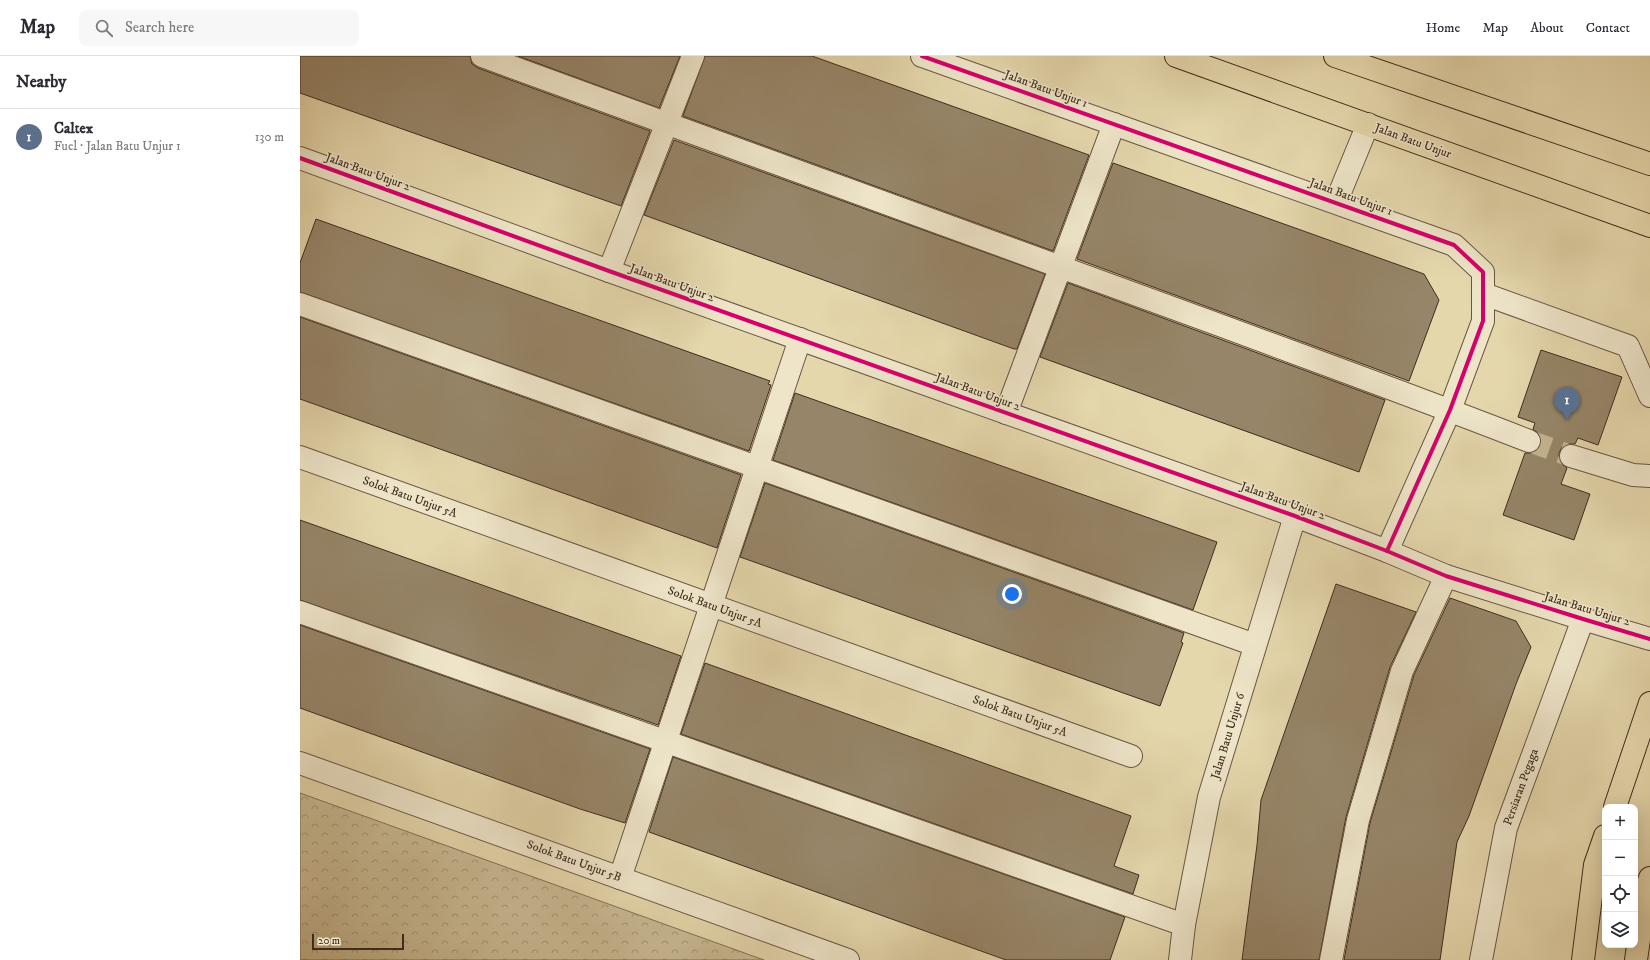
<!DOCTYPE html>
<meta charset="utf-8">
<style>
:root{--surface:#fff;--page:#f7f7f7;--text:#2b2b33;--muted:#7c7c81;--line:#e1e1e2;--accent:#8f2418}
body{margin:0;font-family:"IM FELL DW Pica",serif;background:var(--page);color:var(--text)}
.controls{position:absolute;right:12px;bottom:12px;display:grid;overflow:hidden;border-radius:8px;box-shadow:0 4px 16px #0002}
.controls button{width:36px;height:36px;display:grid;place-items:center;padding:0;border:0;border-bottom:1px solid var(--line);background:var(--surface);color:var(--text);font:20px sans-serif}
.scale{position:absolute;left:12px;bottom:10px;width:92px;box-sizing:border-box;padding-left:4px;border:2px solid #412c1e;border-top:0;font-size:11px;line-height:14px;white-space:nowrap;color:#412c1e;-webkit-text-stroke:3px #eee5c9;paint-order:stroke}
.you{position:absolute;left:712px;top:538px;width:14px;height:14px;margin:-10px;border:3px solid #fff;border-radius:50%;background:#1a73e8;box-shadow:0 0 0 6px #1a73e833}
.badge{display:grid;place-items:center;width:26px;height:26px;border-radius:50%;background:var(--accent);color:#fff;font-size:13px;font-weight:700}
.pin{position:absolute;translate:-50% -33px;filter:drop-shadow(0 1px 2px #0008)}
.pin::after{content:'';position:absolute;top:21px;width:14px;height:12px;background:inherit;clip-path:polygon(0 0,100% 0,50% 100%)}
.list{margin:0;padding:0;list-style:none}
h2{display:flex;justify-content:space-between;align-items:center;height:52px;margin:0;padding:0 16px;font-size:17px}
h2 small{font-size:13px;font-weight:400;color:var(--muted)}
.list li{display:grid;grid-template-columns:26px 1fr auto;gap:12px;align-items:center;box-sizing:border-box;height:56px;padding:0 16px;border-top:1px solid var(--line)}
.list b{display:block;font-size:15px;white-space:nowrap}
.list p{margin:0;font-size:13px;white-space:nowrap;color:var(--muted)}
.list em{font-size:13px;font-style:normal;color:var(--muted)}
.icon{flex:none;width:22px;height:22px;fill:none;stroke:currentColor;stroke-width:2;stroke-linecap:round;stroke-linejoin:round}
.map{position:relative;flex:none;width:1350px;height:904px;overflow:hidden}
header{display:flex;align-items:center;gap:24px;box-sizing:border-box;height:56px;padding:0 20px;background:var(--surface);border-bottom:1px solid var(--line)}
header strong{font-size:19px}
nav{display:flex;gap:22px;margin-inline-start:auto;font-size:14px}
.search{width:280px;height:36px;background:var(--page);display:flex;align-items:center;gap:10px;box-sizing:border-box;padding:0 14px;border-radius:8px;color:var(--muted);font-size:15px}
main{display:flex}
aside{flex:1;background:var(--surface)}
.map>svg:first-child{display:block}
</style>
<header>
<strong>Map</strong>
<div class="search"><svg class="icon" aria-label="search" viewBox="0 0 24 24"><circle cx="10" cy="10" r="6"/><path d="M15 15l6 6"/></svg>Search here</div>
<nav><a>Home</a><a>Map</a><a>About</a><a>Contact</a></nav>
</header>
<main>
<aside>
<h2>Nearby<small></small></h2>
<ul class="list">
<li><span class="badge" style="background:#5c6f8a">1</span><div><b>Caltex</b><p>Fuel · Jalan Batu Unjur 1</p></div><em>130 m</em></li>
</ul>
</aside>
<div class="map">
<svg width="1350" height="904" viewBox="0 0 1350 904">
<defs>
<pattern id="park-crowns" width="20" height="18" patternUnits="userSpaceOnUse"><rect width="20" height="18" fill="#c9ba94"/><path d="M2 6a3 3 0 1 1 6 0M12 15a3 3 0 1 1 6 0" fill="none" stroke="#a59778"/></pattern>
</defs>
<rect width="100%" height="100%" fill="#e5d7ac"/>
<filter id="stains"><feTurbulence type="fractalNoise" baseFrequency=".005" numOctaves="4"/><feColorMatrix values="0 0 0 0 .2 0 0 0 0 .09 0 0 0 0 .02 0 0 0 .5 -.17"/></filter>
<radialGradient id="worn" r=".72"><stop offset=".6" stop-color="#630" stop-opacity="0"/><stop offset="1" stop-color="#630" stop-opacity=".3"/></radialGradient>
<path fill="url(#park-crowns)" stroke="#857359" d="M0,737L464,904H0Z"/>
<g fill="#968568" stroke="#412c1e">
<path d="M0,0H170L172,8L178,12L350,75L321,150L0,37Z"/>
<path d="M218,0H380L359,52Z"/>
<path d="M405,0H512L789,99L753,195L383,60Z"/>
<path d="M374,84L745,218L717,293H714L344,159Z"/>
<path d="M813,107L1124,218L1139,244L1109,325L777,203Z"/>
<path d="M16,163L470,325L468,328L471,329L449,395L0,236V207Z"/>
<path d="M768,227L1085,344L1059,416L740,301Z"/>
<path d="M0,261L441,419L417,492L0,343Z"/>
<path d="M1241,294L1322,321L1298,389L1278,382L1275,388H1268L1262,391L1259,397V402L1262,408L1267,412L1261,428L1290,438L1274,484L1203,459L1225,397H1231L1236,395L1241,389V383L1239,378L1233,373L1235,367L1218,361Z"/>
<path d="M495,337L917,486L893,554L473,404Z"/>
<path d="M465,427L884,577L881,586L883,587L860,650L440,501Z"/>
<path d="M0,464L381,600L358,669L0,544Z"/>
<path d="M1036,528L1116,556L1090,611L1046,761L1019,904H942L957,789L961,744Z"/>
<path d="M1150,542L1216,565L1231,591L1216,628L1169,760L1157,786L1140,904H1044L1070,767L1114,619Z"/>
<path d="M0,569L350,693L325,767L280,753L0,652Z"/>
<path d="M405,607L831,760L814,810L839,819L833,838L381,678Z"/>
<path d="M373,701L825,861L810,904H706L349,776Z"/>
</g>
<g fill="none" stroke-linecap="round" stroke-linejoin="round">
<path stroke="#c4b590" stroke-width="22" stroke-dasharray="22 11" stroke-linecap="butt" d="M1229,385L1271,400"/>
<defs>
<g id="minor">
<path d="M182,0C425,90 670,177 914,267C1019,306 1124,344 1229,385"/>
<path d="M622,0L1154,189L1183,216V265L1150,354L1087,495"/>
<path d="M0,102L309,215L995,460L1087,495L1146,520L1283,563L1350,583"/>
<path d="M1036,146L1068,68"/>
<path d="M309,215L393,0"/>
<path d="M1184,238L1328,290L1350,340"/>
<path d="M0,248L955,589"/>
<path d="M706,357L814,68"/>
<path d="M1271,400L1333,419L1350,420"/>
<path d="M0,401L831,700"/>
<path d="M0,556L884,869"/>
<path d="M0,707L548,904"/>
<path d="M320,822L500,283"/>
<path d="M880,904L884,869L909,741L995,460"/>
<path d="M1031,904L1058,764L1102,615L1146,520"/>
<path d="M1181,904L1206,772L1283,563"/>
</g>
<g id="major">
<path d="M876,0L1350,170"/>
<path d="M1035,0L1350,108"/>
<path d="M1315,751L1350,647"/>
<path d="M1283,904L1295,809L1305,780"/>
<path d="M1336,904L1346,834L1350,822"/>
</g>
</defs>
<use href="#minor" stroke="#6a5742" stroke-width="24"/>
<use href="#major" stroke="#412c1e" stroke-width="24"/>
<use href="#minor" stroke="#eee5c9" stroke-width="22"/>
<use href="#major" stroke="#e5d7ac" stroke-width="22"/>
<defs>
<g id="cycleway">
<path d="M622,0L1154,189L1183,216V265L1150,354L1087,495"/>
<path d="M0,102L309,215L995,460L1087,495L1146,520L1283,563L1350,583"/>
</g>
</defs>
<use href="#cycleway" stroke="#eee5c9" stroke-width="6"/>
<use href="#cycleway" stroke="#d6006c" stroke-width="4"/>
</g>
<g text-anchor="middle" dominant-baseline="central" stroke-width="3" stroke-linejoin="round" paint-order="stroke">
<g font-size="12" fill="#412c1e" stroke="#eee5c9">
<text transform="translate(746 33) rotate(20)">Jalan Batu Unjur 1</text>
<text transform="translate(1113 85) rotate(20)">Jalan Batu Unjur</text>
<text transform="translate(68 116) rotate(20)">Jalan Batu Unjur 2</text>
<text transform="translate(1051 141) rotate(20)">Jalan Batu Unjur 1</text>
<text transform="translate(372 227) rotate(20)">Jalan Batu Unjur 2</text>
<text transform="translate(678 336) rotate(20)">Jalan Batu Unjur 2</text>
<text transform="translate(110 441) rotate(20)">Solok Batu Unjur 5A</text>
<text transform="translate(983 445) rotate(20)">Jalan Batu Unjur 2</text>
<text transform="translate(415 551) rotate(20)">Solok Batu Unjur 5A</text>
<text transform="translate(1287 553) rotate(17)">Jalan Batu Unjur 2</text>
<text transform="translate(720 660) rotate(20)">Solok Batu Unjur 5A</text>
<text transform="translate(928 680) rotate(-73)">Jalan Batu Unjur 6</text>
<text transform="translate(1221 731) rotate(-70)">Persiaran Pegaga</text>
<text transform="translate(274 805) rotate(20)">Solok Batu Unjur 5B</text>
</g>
</g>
<rect width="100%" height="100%" filter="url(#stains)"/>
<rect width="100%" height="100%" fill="url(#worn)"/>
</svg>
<div class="controls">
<button>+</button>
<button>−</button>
<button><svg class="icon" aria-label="locate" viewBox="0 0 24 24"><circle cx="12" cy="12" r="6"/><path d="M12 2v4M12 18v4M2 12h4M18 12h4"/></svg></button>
<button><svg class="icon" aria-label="layers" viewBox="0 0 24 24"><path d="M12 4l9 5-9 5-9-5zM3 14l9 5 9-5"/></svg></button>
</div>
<div class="scale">20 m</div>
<div class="you"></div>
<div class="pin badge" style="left:1267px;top:364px;background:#5c6f8a">1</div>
</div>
</main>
